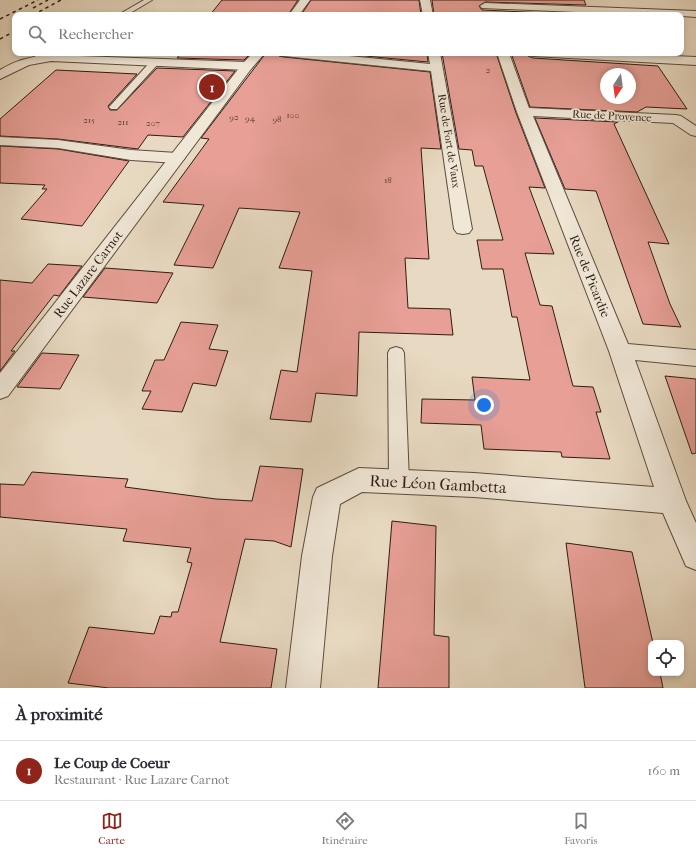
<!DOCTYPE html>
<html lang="fr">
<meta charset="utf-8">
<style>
:root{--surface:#fff;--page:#f2f2f3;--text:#2b2b33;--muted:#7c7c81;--line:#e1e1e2;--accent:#8f2418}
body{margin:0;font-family:"IM FELL French Canon",serif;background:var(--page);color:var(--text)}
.controls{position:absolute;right:12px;bottom:12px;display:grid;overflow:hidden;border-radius:8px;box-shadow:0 2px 6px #0003}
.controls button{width:36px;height:36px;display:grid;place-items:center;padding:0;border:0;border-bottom:1px solid var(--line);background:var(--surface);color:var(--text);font:20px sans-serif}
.compass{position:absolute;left:600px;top:68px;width:36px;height:36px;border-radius:50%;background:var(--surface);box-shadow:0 2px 6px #0003;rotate:193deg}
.you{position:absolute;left:484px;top:405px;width:14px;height:14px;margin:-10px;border:3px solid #fff;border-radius:50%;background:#1a73e8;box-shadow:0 0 0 6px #1a73e833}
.badge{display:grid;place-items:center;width:26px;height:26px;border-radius:50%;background:var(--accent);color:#fff;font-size:13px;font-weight:700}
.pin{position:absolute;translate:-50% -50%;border:2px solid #fff;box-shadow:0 1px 4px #0006}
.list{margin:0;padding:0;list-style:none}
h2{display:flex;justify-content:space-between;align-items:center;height:52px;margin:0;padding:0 16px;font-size:17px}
h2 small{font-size:13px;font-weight:400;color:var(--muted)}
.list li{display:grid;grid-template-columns:26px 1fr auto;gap:12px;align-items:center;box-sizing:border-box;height:60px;padding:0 16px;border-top:1px solid var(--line)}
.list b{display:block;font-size:15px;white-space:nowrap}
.list p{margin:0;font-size:13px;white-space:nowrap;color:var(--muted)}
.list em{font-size:13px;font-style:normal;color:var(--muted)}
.icon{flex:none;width:22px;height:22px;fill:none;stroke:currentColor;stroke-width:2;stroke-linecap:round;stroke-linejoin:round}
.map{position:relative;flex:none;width:696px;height:688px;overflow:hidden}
.search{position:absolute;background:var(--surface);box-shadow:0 2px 6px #0003;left:12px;right:12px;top:12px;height:44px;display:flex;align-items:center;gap:10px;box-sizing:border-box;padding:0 14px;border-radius:8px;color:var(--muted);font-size:15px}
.sheet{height:112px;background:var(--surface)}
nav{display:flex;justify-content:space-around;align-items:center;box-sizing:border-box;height:56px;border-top:1px solid var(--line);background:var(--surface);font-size:11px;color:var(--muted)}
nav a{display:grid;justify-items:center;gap:2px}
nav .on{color:var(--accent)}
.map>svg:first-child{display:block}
</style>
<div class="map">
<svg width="696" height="688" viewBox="0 0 696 688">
<rect width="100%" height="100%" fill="#e8dac2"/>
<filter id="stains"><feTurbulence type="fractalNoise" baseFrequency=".005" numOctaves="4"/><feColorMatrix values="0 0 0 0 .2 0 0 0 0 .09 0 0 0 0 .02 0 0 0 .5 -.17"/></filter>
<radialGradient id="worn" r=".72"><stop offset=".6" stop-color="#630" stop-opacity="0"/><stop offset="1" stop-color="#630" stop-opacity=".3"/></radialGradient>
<g fill="#e79f96" stroke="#2e1c12" fill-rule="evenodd">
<path d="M222,0H298L288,15H210Z"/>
<path d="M311,0H419L421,15H301Z"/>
<path d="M432,0H584L586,5L485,2L479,6L482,10L590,15H434Z"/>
<path d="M181,53H251L244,60L177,58Z"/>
<path d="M266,53H276L279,56L284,57L430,72L441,149L421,148L429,259L405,258L408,308L450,309L453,335L359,332L357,396L316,393L311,422L270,419L281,370L297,372L312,271L279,268L300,212L239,208L213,268L174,265L204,205L163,202L209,139L201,138Z"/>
<path d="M334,53H427L428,62Z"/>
<path d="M442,53H496L516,113L545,188L529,187L554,254L525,253L540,305L552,306L573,386L593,387L601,412H596L610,459L562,457L561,452L484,449L481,425L421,423L422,399L475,400L472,377L530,380L517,317H512L503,269H482L477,240H503L483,166H475L472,150L459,149Z"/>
<path d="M511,53H526L528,56L533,58L658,66L687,109L646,107L637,112L530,107ZM606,74H630V98H606Z"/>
<path d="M157,68L235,71L183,137L148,135L138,149L58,139L0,136V119L56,70L137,74L108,106L110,110H117Z"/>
<path d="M535,118L618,122L614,124L669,244L648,242L670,304L681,327L643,324L596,191L565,189Z"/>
<path d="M0,146L58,149L129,161L82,226L21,219L47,189H42L45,185L0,183Z"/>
<path d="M48,264L82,266L59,296L54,295L11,351H15L0,371V280L32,283Z"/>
<path d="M105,268L173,273L157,303L83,297Z"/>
<path d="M181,322L218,325L209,349L228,351L216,386L193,383L182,412L142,409L151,391H142L155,360H164Z"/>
<path d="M42,353L79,355L60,389L17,387Z"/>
<path d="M665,376L696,379V453L692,454Z"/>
<path d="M260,466L303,469L291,547L274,541L245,539L220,642L277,649L271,688H109L68,683L89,627L154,634L160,616L171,617L172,612H178L192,563L187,562L191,548L123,541L127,529L0,517V484L24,485L32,472L128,479L125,487L216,499L252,501Z"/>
<path d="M392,521L436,526L434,635L449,637V688H378Z"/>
<path d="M566,543L632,552L653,643H651V673H660L663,688H585Z"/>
</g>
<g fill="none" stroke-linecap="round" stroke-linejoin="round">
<defs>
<g id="service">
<path d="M144,0H152L127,15H118Z"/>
<path d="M40,53H51L40,60H34L33,58Z"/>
<path d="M155,59L158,60L159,62L158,64L117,109H111L109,107L111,105L152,60Z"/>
<path d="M396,347L402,349L404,353L409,482L406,488L399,491L392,488L389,482L388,353L390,349Z"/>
</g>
<g id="minor">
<path d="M420,0H430L433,15H423Z"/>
<path d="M485,3L696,11V17L681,16V15H644L482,8L480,6Z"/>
<path d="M278,53H319L430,64L428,53H440L472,229L469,233L463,234L457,233L454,229L431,71L284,56L280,55Z"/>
<path d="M497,53H509L529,108L676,115L681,116L696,126V136L691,135L673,123L533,116L628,344L696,350V366L635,360L686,501L696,523V570L686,566L663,513L474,497L362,492L340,504L332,556L320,688H286L302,556L313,497L317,488L359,468L474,473L654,487L609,351L517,112Z"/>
<path d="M527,53H604L696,57V65L533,56L529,55Z"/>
<path d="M51,55L247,62L251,63L253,66L251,69L247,70L51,61L29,65L0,79V70C16,60 33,56 51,55Z"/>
<path d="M0,137L58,140L131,150L177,153L182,155L185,158L182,161L177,163L131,160L58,148L0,145Z"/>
</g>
<g id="tertiary">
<path d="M300,0H310L299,15H289Z"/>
<path d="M253,53H265L251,69L8,396L0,399V373L243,63Z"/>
</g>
</defs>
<use href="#service" stroke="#5c4c3e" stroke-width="2"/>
<use href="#minor" stroke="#5c4c3e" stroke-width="2"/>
<use href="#tertiary" stroke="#5c4c3e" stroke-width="2"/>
<use href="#service" fill="#f0e7d7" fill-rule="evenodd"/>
<use href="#minor" fill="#f0e7d7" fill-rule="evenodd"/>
<use href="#tertiary" fill="#f0e7d7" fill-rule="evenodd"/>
<g stroke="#2e1c12" stroke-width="1.5" stroke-dasharray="3.5 3.5" stroke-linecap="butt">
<path d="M33,8L48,0"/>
<path d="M33,15L61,0"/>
<path d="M0,19L38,0"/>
<path d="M0,39L15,31"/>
</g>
</g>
<g text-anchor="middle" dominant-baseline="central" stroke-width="3.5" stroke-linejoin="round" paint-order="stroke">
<g font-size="9" fill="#5c3d33">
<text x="488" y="70">2</text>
<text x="293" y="115">100</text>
<text x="234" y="117">92</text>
<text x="250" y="118">94</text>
<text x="277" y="119">98</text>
<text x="89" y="120">215</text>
<text x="123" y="122">211</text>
<text x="153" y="123">207</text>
<text x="388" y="180">18</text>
</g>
<g font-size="11" fill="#2e1c12" stroke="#f0e7d7">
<text transform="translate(612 116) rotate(3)">Rue de Provence</text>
<text transform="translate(449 141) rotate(81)">Rue de Fort de Vaux</text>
</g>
<g font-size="13" fill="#2e1c12" stroke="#f0e7d7">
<text transform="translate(88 274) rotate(-53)">Rue Lazare Carnot</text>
<text transform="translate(590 276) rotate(68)">Rue de Picardie</text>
</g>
<g font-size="16" fill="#2e1c12" stroke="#f0e7d7">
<text transform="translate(438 484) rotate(3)">Rue Léon Gambetta</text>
</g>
</g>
<rect width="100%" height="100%" filter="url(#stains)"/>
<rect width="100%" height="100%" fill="url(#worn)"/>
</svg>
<div class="controls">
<button><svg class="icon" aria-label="locate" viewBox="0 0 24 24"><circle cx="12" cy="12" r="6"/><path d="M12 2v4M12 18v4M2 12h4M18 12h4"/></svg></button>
</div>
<svg class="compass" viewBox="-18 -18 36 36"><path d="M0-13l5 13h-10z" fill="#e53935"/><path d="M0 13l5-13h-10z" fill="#7c7c81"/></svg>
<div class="you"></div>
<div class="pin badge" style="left:212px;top:87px">1</div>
<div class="search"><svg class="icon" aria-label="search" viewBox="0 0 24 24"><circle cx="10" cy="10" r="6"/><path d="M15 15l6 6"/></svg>Rechercher</div>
</div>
<section class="sheet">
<h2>À proximité<small></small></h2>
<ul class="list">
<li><span class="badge">1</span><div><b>Le Coup de Coeur</b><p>Restaurant · Rue Lazare Carnot</p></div><em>160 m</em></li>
</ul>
</section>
<nav>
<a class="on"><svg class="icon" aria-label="map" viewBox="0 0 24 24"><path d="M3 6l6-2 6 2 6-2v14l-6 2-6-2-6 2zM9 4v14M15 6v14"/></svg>Carte</a>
<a><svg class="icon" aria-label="directions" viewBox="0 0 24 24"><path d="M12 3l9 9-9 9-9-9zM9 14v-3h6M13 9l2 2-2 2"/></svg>Itinéraire</a>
<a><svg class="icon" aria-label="saved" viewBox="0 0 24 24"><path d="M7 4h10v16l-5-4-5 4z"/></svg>Favoris</a>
</nav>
